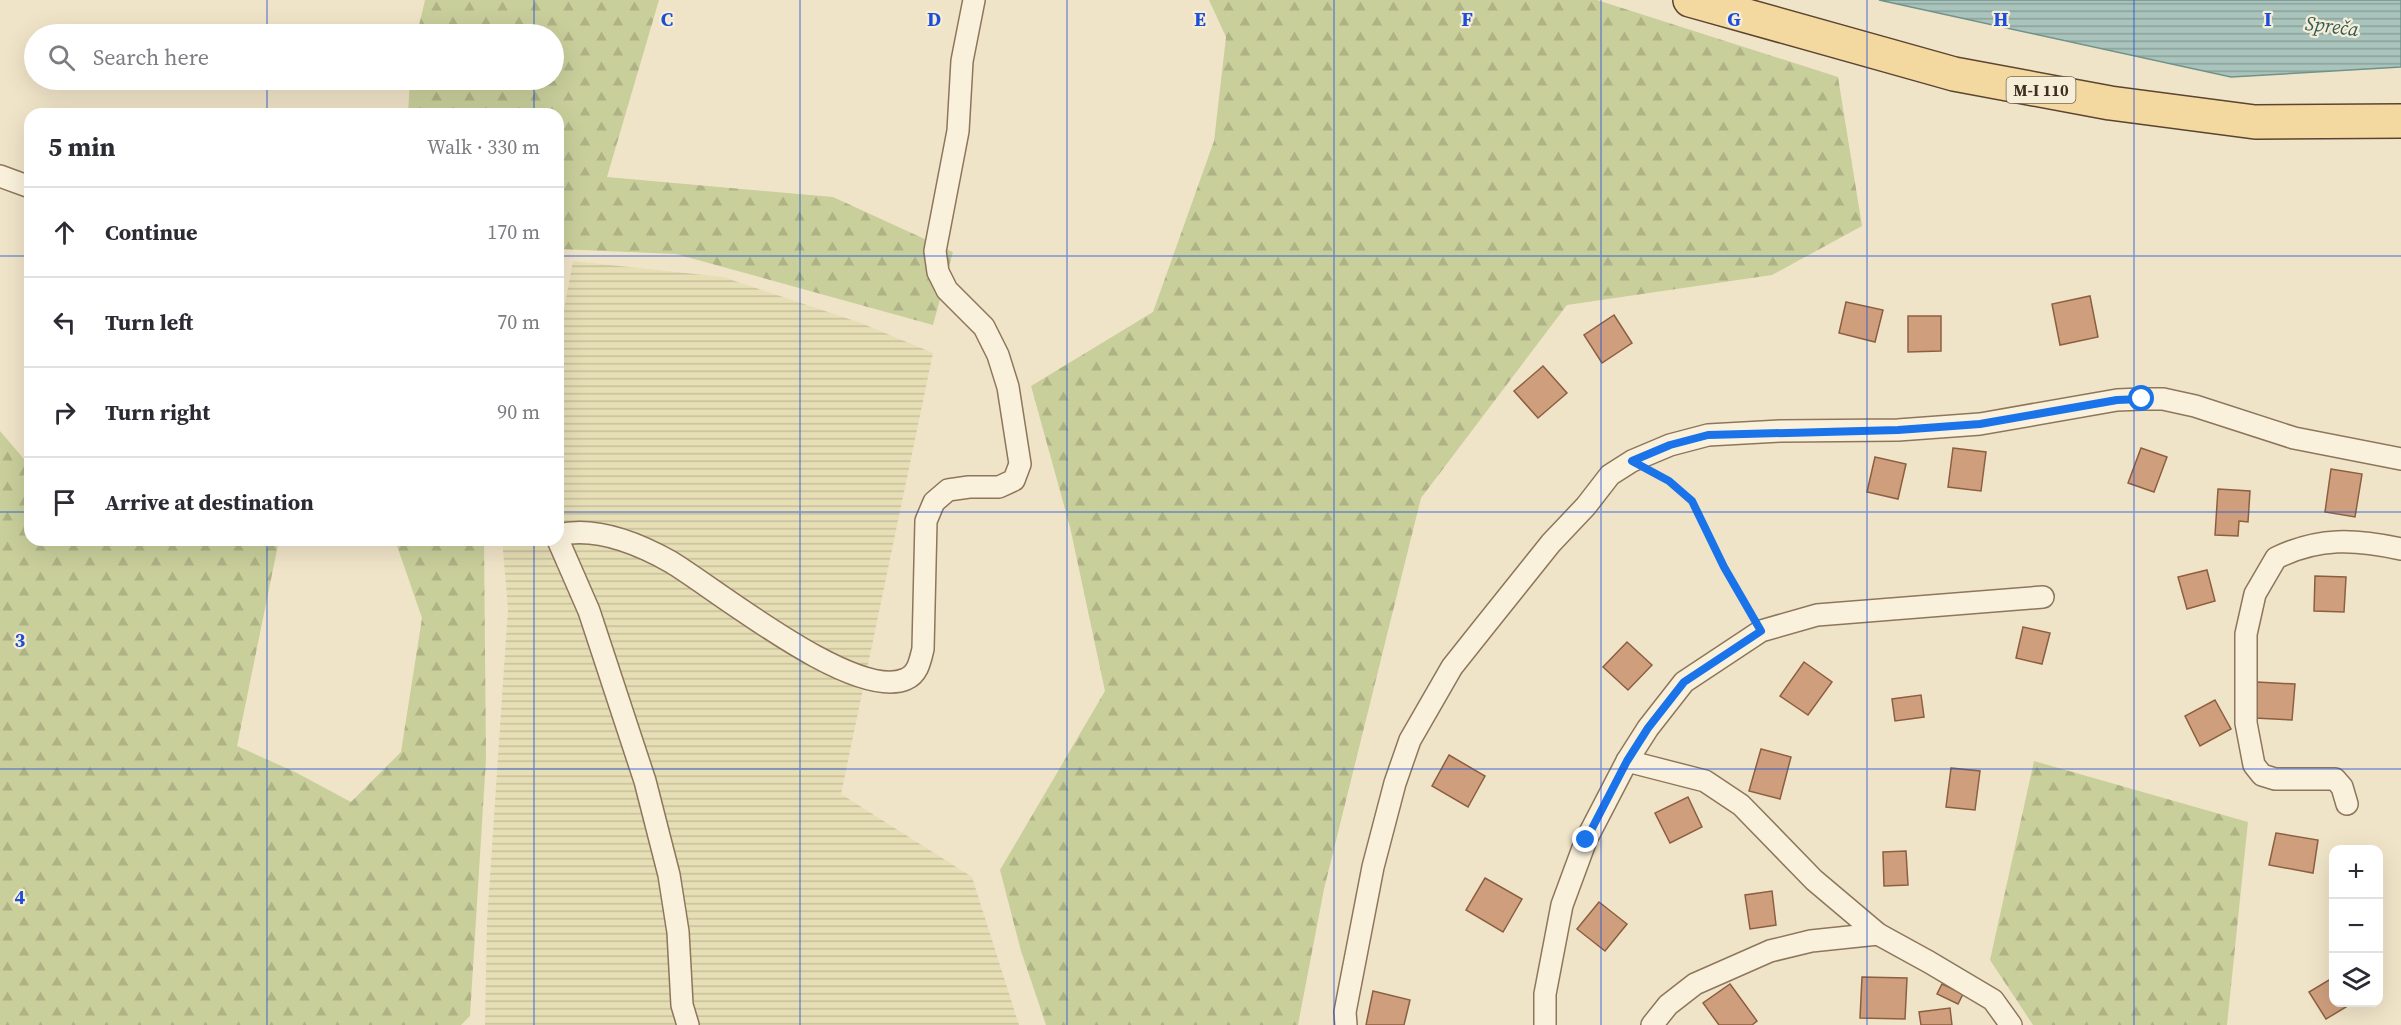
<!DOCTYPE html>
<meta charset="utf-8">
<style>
:root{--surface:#fff;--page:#f7f7f7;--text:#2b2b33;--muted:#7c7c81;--line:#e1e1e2}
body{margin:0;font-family:"Source Serif 4",serif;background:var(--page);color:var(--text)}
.controls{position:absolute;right:18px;bottom:18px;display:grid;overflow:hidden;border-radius:12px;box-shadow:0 6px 24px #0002}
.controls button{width:54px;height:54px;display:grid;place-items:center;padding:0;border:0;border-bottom:2px solid var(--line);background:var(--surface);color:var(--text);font:30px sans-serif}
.stop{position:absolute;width:18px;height:18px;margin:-14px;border:4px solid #1a73e8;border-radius:50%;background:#fff}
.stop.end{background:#1a73e8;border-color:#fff;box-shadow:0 2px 6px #0008}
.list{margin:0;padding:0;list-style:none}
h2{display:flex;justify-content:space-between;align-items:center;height:78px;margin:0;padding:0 24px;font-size:26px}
h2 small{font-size:20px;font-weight:400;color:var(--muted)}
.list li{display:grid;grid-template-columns:39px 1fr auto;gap:18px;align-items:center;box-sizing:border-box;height:90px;padding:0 24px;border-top:2px solid var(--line)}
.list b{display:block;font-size:22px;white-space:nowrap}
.list em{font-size:20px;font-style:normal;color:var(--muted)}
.icon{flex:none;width:33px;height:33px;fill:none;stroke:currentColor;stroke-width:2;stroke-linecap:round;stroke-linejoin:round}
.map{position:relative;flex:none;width:2401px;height:1025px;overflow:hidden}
.search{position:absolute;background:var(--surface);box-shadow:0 6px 24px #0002;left:24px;top:24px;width:540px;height:66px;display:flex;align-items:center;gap:15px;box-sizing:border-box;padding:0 21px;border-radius:33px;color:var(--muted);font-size:22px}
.panel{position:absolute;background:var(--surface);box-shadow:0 6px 24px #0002;left:24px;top:108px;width:540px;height:438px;border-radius:18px}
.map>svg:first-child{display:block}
</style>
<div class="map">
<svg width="2401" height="1025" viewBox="0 0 2401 1025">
<defs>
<pattern id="farmland-rules" width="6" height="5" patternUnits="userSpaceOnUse" patternTransform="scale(1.5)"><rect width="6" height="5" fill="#e6deb5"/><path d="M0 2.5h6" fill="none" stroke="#c6bf9b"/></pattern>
<pattern id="forest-firs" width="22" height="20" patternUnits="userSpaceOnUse" patternTransform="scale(1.5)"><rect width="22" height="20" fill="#c9cf9b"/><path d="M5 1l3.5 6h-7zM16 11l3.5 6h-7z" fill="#aeb285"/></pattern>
<pattern id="water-rules" width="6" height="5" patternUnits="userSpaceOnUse" patternTransform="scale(1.5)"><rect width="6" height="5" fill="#a9c4bc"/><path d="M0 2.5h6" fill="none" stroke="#8ba098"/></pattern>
</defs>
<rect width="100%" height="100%" fill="#f0e4c8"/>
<path fill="url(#farmland-rules)" d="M573,261L723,277L861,323L933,353L841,794L972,877L1019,1025H485L487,922L508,608L502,540H558V342Z"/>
<g fill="url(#forest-firs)">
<path d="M425,0H659L607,177L833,197L953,252L933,325L676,254L558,249V114H408L410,80H554V34H417Z"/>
<path d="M1209,0H1597L1838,77L1862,226L1772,275L1567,305L1421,498L1324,889L1298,1025H1046L1021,951L1000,870L1105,691L1070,527L1031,386L1153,312L1214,141L1226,37Z"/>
<path d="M0,431L30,466V540H279L237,746L297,773L351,802L401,752L422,618L395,540H484L486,759L470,1016L461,1025H0Z"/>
<path d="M2034,761L2248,822L2227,1025H2033L1990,960Z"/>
</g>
<path fill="url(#water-rules)" stroke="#6f938a" stroke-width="1.5" d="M1879,0H2401V67L2231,77Z"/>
<g fill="#cf9f7d" stroke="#8d5f41" stroke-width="1.5">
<path d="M2090,296L2098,337L2060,345L2052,304Z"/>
<path d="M1846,302L1883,310L1875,342L1839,333Z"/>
<path d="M1614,315L1632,343L1602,363L1584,335Z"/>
<path d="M1908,316H1941V351L1908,352Z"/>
<path d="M1543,366L1567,393L1538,418L1514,391Z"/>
<path d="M1953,448L1986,452L1981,491L1948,487Z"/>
<path d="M2141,448L2167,457L2154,492L2128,483Z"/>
<path d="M1875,457L1906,464L1898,499L1867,492Z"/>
<path d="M2331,469L2362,474L2355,517L2325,512Z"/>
<path d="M2218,489L2250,491L2248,522L2239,521L2238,536L2215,535Z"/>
<path d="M2207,570L2215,601L2187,609L2178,577Z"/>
<path d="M2315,576L2346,577L2344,612L2314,611Z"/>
<path d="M2023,627L2050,633L2042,664L2016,658Z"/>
<path d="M1627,642L1652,665L1628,690L1603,667Z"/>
<path d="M1804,662L1832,682L1808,715L1780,696Z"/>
<path d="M2257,682L2295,684L2292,720L2255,718Z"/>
<path d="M1921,695L1924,717L1895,721L1892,699Z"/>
<path d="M2215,700L2231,729L2200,746L2185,716Z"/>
<path d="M1761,749L1791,757L1780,799L1749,791Z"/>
<path d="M1449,755L1485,776L1468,807L1432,786Z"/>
<path d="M1951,768L1980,771L1975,810L1946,807Z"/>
<path d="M1688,797L1702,827L1670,843L1655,813Z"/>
<path d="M2276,833L2318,840L2313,873L2269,865Z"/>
<path d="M1906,851L1908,885L1884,886L1883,852Z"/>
<path d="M1485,878L1522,899L1503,932L1466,910Z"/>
<path d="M1772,891L1776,925L1750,929L1745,895Z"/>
<path d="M1599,902L1627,924L1605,951L1577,929Z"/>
<path d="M1862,977L1907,978L1905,1019L1860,1018Z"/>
<path d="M2329,980L2334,987V1002H2343L2346,1007L2326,1019L2309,992Z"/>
<path d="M1730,984L1757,1021L1752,1025H1719L1703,1003Z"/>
<path d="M1942,984L1963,994L1958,1004L1937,994Z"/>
<path d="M1373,991L1410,1000L1404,1025H1366Z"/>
<path d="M1950,1008L1952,1025H1921L1919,1012Z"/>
</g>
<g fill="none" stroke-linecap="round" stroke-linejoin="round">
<defs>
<g id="street">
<path d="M0,176L30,187"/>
<path d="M558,535C595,526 639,544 671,562C716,589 855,702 906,679C918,674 920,661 923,649L926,521L934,502L948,490L969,487H999L1014,480L1020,464L1008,387L998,355L984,327L947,290L938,272L935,251L958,131L962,61L974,0"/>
<path d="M558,540L589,611L645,781L669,875L678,932L682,1005L688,1025"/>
<path d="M1627,761L1705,781L1741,805L1814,880L1878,934L1929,962L1993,1000L2011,1025"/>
<path d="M2347,804L2342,787L2335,779H2275L2262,775L2254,765L2246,723V634L2255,594L2276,558C2319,537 2355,539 2401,549"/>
<path d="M1346,1025L1345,1012L1373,867L1395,783L1410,740L1452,667L1483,628L1551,543L1586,506L1610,475L1632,461L1670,445L1708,435L1780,431L1898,430L1980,424L2117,400L2142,399H2163L2195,406L2294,438L2401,459"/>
<path d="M1545,1025V994L1562,905L1586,840L1627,761L1648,728L1684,682L1761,631L1817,615L2043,597"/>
<path d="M1652,1025L1668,1005L1695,984L1770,951L1811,941L1878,934"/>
</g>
<path id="primary" d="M1690,0L1954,74L2110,103L2255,122L2401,121"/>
</defs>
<use href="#street" stroke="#8d765c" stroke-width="24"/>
<use href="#primary" stroke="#5b4430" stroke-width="36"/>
<path stroke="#8d765c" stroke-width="4" stroke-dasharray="4.5 3" stroke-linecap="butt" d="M1655,473L1669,481L1692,501L1724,567L1751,615"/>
<use href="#street" stroke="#faf1dc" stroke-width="21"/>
<use href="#primary" stroke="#f3d9a0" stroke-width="33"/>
</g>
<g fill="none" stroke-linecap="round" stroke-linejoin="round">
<path stroke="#1a73e8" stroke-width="8" d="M1586,840L1627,761L1648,728L1684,682L1761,631L1724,567L1692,501L1669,481L1632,461L1670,445L1708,435L1898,430L1980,424L2117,400L2142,399"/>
</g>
<path fill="none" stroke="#1d4ed8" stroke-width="1.5" stroke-opacity="0.55" d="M267,0V34M534,0V34M800,0V1025M1067,0V1025M1334,0V1025M1601,0V1025M1867,0V1025M2134,0V1025M267,80V114M534,80V114M0,256H30M558,256H2401M0,512H30M558,512H2401M267,540V1025M534,540V1025M0,769H2401"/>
<g text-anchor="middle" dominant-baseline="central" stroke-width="4.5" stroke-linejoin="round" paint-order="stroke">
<rect fill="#f7eed8" stroke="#756857" stroke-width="1.5" x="2006.5" y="77" width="69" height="26" rx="4.5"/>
<g font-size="16" font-weight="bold" fill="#3d2e20">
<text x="2041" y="90">M-I 110</text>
</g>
<g font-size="20" font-style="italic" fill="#2f5d5a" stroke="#f7eed8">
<text transform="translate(2332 26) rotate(7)">Spreča</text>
</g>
</g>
<g font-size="20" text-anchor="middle" font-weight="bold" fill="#1d4ed8" stroke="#f7eed8" stroke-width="4.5" stroke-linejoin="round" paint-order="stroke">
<text x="667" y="26">C</text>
<text x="934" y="26">D</text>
<text x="1200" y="26">E</text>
<text x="1467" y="26">F</text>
<text x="1734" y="26">G</text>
<text x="2001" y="26">H</text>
<text x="2268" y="26">I</text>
<text x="20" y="647">3</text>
<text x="20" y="904">4</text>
</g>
</svg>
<div class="controls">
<button>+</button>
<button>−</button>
<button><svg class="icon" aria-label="layers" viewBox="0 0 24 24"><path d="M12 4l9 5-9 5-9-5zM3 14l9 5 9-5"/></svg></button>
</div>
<div class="stop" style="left:2142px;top:399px"></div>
<div class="stop end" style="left:1586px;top:840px"></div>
<div class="search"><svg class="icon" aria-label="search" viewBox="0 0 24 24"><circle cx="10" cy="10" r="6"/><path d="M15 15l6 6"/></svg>Search here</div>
<section class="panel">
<h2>5 min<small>Walk · 330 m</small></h2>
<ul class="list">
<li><svg class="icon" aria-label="ahead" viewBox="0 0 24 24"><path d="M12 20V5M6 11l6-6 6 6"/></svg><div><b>Continue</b></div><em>170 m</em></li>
<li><svg class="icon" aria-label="left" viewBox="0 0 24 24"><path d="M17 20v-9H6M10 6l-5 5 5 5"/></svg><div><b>Turn left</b></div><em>70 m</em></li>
<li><svg class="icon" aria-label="right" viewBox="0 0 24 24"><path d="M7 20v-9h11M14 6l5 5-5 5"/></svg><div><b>Turn right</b></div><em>90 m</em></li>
<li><svg class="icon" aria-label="arrive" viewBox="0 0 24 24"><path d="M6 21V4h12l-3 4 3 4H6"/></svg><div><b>Arrive at destination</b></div></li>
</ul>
</section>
</div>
